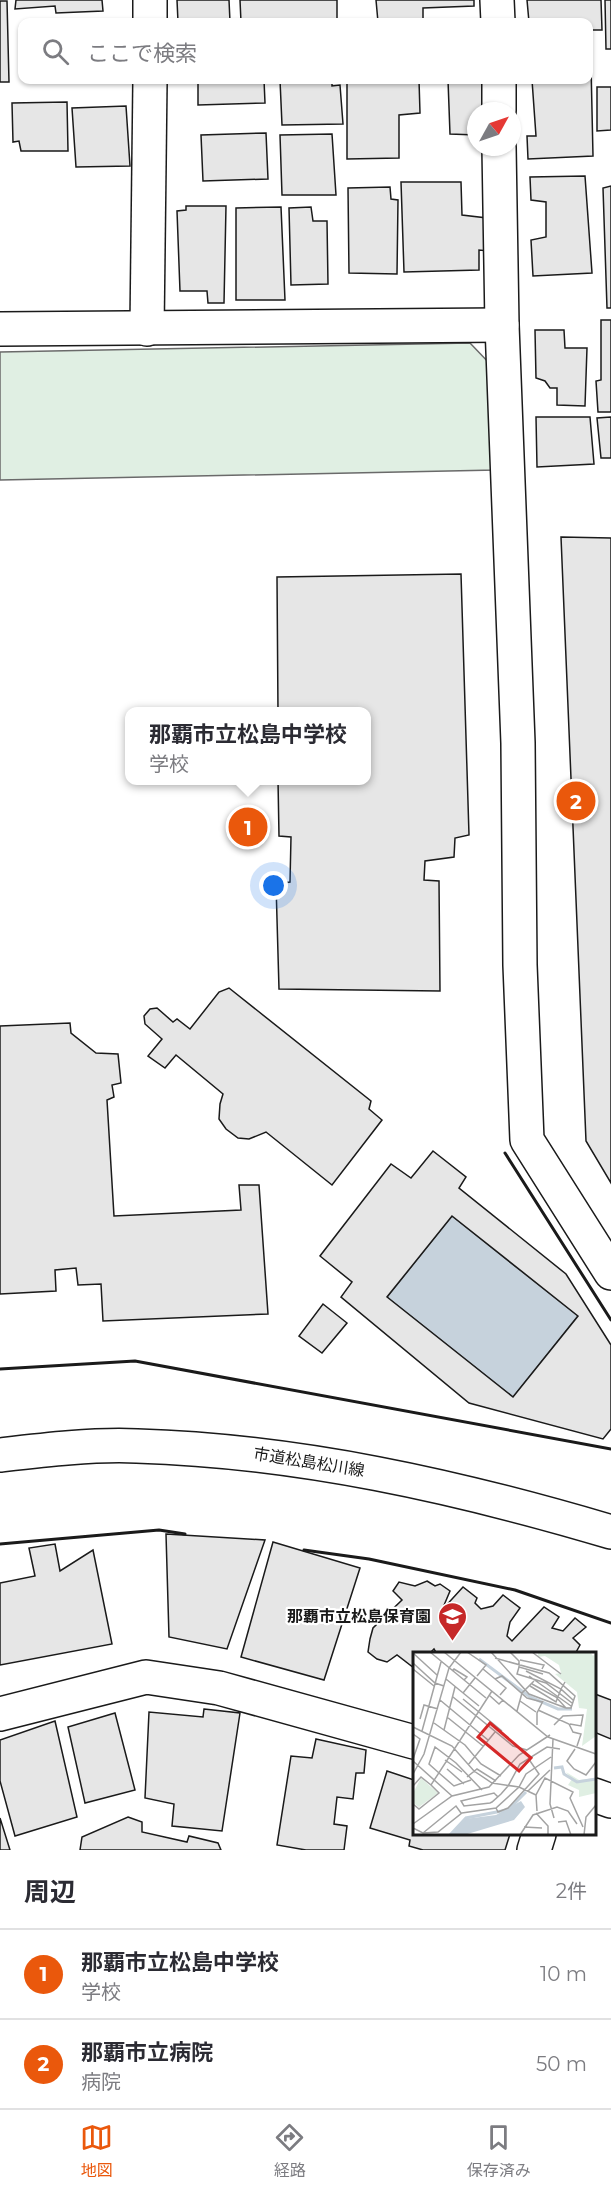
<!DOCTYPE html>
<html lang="ja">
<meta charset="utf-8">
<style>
:root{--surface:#fff;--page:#f7f7f7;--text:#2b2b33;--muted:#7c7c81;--line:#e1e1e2;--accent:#ea580c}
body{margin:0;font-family:Montserrat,"Noto Sans JP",sans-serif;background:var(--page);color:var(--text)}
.compass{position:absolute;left:467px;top:102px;width:54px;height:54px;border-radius:50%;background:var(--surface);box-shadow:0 2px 4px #0004;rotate:50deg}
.you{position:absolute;left:274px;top:886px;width:21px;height:21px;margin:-15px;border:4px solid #fff;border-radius:50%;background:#1a73e8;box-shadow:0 0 0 9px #1a73e833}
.badge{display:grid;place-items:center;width:39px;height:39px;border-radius:50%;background:var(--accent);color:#fff;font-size:20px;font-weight:700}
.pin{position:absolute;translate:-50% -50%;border:3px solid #fff;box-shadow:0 2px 6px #0006}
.popup{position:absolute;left:125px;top:707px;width:246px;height:78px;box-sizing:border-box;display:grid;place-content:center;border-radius:12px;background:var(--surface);filter:drop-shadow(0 2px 4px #0005);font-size:20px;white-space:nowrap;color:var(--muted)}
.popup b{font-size:22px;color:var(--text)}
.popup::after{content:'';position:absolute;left:50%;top:100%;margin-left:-12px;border:12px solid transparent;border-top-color:var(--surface)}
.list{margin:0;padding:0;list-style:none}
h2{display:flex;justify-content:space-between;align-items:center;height:78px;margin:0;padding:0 24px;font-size:26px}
h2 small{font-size:20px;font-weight:400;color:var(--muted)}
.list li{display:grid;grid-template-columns:39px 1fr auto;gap:18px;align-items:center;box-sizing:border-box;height:90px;padding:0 24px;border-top:2px solid var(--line)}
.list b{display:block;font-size:22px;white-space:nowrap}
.list p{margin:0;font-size:20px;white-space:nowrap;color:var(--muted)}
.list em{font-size:20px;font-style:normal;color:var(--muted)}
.icon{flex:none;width:33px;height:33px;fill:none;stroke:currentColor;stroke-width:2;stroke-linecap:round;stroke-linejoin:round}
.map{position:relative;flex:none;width:611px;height:1850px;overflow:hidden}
.search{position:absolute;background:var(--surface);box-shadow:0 2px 4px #0004;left:18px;right:18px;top:18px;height:66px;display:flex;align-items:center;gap:15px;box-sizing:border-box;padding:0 21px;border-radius:12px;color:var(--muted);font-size:22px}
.sheet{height:258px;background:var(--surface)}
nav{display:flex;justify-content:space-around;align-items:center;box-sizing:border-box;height:84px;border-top:2px solid var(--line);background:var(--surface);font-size:16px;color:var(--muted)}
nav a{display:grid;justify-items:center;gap:3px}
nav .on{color:var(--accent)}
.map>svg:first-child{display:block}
</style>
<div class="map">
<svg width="611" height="1850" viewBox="0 0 611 1850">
<rect width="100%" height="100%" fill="#fff"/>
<path fill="#e0efe3" stroke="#6a6a6a" stroke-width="1.5" d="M470,343L493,367L496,470L0,480V352Z"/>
<path fill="#c6d2dc" stroke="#6a6a6a" stroke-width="1.5" d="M452,1216L578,1316L513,1397L387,1297Z"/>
<g fill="#e6e6e6" stroke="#1a1a1a" stroke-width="1.5" fill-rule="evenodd">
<path d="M16,0H102L103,11L56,13L55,6L15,9Z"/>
<path d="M177,0H229L230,22H178Z"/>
<path d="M240,0H337V22H241Z"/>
<path d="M376,0H474V6L423,8V22H378Z"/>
<path d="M527,0H601L602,30H588V22H529Z"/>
<path d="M605,0H611V49H606Z"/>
<path d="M0,1H7L9,82H0Z"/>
<path d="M588,65H591L593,156L528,159L527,136H536L532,80H588Z"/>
<path d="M198,80H264L265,103L198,105Z"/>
<path d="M280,80H332V86L340,85L343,124L282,125Z"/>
<path d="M347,80H419L420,113L399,115V158L347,159Z"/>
<path d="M448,80H483L485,111H476V135L450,134Z"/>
<path d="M597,87H611V130L597,131Z"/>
<path d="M67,102L68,151H21L19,141L13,142L12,103Z"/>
<path d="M126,106L130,166L76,167L72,108Z"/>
<path d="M266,133L268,179L203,181L201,135Z"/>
<path d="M332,134L336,195H282L280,135Z"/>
<path d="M585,176L592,273L533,276L531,240L546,237V202L531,200L530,177Z"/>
<path d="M401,182H461L462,215L487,218L489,251L479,250V270L404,272Z"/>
<path d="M611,186V308H607L603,188Z"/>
<path d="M390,187L391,199L398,200L397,274L349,273L348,188Z"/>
<path d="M186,206H226L224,303H208L207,291H180L177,211L186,210Z"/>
<path d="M281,207L285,300H236V208Z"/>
<path d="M311,207L313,221H327L328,284L291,285L289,208Z"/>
<path d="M601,320H611V412H598L596,381L601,380Z"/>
<path d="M535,330H564L565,348H587L585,406L557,405V388H550L545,381L536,378Z"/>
<path d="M536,417H590L594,464L537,467Z"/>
<path d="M611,417V458H601L597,418Z"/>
<path d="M561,537L611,538V1183L586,1141Z"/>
<path d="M461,574L469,835L455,838L454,857L425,861L424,880L439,881L440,991L279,989L276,884L290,882L291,837L279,836L278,780H366V712H278L277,577Z"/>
<path d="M229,988L371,1101L369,1109L382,1120L332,1185L266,1132L249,1139L238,1138L226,1129L219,1119L220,1104L223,1094L176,1055L165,1068L148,1056L162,1039L145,1024L144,1016L150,1009L157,1008L173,1022L177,1019L190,1029L219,992Z"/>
<path d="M70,1023L71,1033L96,1053L118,1054L121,1083L112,1085L114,1097L107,1100L114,1216L241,1210L239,1185H259L268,1314L103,1321L101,1284L78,1285L76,1268L55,1270L56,1291L0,1294V1026Z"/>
<path d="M433,1151L466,1177L459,1188L566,1274L611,1345V1429L603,1439L469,1403L341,1297L352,1282L320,1256L391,1164L411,1178ZM452,1216L578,1316L513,1397L387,1297Z"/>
<path d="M323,1304L347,1323L322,1353L299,1336Z"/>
<path d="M166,1534L265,1540L227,1649L169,1637Z"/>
<path d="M273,1542L360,1568L324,1680L241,1657Z"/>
<path d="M55,1544L60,1571L93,1550L112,1644L0,1665V1583L35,1576L29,1548Z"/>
<path d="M427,1581L435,1586L440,1584L450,1591L442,1610L463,1587L477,1598L475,1603L481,1609L493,1606L503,1595L520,1608L510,1622L507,1636L512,1641L544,1607L559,1617L552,1628L563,1631L575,1618L586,1627L573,1638L580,1645L575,1654H437L434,1649L429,1654H414V1668L397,1655L387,1662L377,1659L368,1652L370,1639L373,1628L402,1600L393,1591L399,1582L415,1586Z"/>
<path d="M595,1694L611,1700V1739L594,1732Z"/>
<path d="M204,1709L240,1713L222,1831L172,1826L174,1804L145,1798L149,1712L203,1717Z"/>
<path d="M115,1713L135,1790L85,1803L68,1727Z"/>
<path d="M55,1721L77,1817L15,1836L0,1781V1740Z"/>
<path d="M316,1739L366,1750L364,1773H356L353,1799L337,1797L334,1824L347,1826L344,1850H306L277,1845L291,1756L312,1758Z"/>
<path d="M387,1771L414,1780V1834H510L505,1850H423L409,1846L410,1840L370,1828Z"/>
<path d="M128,1817L142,1822V1832L187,1842L189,1836L218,1843L221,1850H80L82,1837Z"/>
<path d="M0,1818L10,1850H0Z"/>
</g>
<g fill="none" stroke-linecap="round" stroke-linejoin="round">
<defs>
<g id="minor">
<path d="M497,0L498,22"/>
<path d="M150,22V0"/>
<path d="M499,80V111"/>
<path d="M499,147L502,325L518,743L520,965L527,1140L611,1273"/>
<path d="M0,329L502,325"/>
<path d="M147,329L150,80"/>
<path d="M0,1455C43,1450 93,1444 137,1446C299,1451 456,1486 611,1532"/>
<path d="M0,1714L146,1677L219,1688L414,1742"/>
<path d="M594,1795L611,1801"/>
<path d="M534,1850L539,1834"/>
</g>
</defs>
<use href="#minor" stroke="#1a1a1a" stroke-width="36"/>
<use href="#minor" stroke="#fff" stroke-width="33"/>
<g stroke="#1a1a1a" stroke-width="3">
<path d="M505,1153L611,1320"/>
<path d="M0,1369L135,1361L611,1449"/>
<path d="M0,1544L159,1530L185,1534"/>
<path d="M304,1550L369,1559L515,1590L611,1623"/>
</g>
</g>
<defs>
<symbol id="school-pin" viewBox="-11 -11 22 30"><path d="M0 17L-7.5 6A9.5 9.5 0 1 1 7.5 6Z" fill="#c62828" stroke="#fff"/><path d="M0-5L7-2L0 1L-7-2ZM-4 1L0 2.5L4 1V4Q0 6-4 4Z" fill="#fff"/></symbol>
</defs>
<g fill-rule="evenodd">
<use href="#school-pin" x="436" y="1600" width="33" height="45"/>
</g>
<g text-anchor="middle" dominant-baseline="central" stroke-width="4.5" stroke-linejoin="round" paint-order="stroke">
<g font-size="16" fill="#1a1a1a" stroke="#fff">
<text transform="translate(309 1462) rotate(9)">市道松島松川線</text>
</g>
<g font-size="16" font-weight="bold" fill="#1a1a1a" stroke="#fff" text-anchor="end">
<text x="431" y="1616">那覇市立松島保育園</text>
</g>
</g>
<g transform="translate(413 1652)">
<rect width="183" height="183" fill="#fff"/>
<path d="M125,0H177L180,4L183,0V84L169,94L174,57L166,56L164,40L142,22L148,21L146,13L132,4L125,5ZM153,120L166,128L183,126V141L166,145V138L155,133L159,127ZM8,126L25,141L6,155L0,151V141Z" fill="#e0efe3"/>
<path d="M108,149L112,155L101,168L51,183H38L52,167L83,163Z" fill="#c6d2dc"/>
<path fill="none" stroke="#c6d2dc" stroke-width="3" d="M66,7L117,45L145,57H159M141,116L149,115L151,122L164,130L183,127M97,156L113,140M37,183L53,166L94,158"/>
<path fill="none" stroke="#a3a3a3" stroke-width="1.5" d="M17,0L73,46M31,0L135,85L183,102M54,0L73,13L64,24M78,0L116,42L153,56M97,0L106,9V15L130,22M119,0L148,22M0,1L24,23M82,6L136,21L162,44L158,56H153M107,8L131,13L129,17M0,11L22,31L31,34M106,15L104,22L133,31L159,51M0,17L21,34M70,17L93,36L87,43M39,19L41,17L54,25L51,28M113,19L148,37L143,50L117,34M116,24L158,54M33,27L66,54M82,27L89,24L114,46L129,50M152,30L148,37L160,48M119,32L143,45L153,56M50,41L62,26M76,43L86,52L90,48M40,45L100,94L114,98M50,47L89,79M27,48L75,88M107,49L123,60M125,58L156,72L160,80L168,82L164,94M104,59L109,41L121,29M34,65L70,94M7,67L11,53L25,57M21,71L52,93L68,112L88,124M124,73V61L130,49M141,73L150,64L170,63L168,74L157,72M0,75L39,94L61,119L79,131L106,135L123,143M31,78L42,35M9,79L28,10M0,82L7,87L0,107M140,87L137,152L141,166M162,97L154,109L161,117L173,123L183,110M32,108L49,120M0,109L39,144M55,113L82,80M34,117L51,132M0,122L11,102L36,16L48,0M54,125L64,117L83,129M58,128L41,134L26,121L16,112L22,95L43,111L69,138M0,134L8,125L18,133L79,39M115,139L137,118M85,145L81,141L48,149L51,154L77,151L79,150L88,142L95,134L107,112L134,95L147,97M0,152L6,157L26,141L18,133M83,156L85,160L95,156L126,122L115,106M124,159L123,143L132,126L160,140L157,146L170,175M123,161L135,174V183M145,170L153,169L158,183M0,172L39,144L76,135L106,103L137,83M111,175L129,176M0,176L10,181L25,180L49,161L83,156L106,135L113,122L138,105M10,181L43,154L48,161M107,183L120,163L144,155L155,159L164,172M171,183L173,165L183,153"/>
<path fill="#d62828" fill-opacity="0.15" stroke="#d62828" stroke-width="3" d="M77,71L118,106L106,119L65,85Z"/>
<rect width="183" height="183" fill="none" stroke="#1a1a1a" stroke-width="3"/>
</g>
</svg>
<svg class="compass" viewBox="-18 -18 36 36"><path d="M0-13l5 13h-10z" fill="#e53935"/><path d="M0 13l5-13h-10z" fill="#7c7c81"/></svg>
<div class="you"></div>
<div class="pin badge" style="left:248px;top:827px">1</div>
<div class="popup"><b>那覇市立松島中学校</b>学校</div>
<div class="pin badge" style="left:576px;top:801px">2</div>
<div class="search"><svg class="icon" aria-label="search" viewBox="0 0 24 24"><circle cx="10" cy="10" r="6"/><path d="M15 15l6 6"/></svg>ここで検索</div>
</div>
<section class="sheet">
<h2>周辺<small>2件</small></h2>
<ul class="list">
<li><span class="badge">1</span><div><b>那覇市立松島中学校</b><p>学校</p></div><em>10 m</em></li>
<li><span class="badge">2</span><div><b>那覇市立病院</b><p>病院</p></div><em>50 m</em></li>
</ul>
</section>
<nav>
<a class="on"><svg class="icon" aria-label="map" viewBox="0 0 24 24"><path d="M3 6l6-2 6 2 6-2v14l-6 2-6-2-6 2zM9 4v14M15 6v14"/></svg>地図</a>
<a><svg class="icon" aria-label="directions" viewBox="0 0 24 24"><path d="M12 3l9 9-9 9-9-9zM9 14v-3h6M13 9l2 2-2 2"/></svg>経路</a>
<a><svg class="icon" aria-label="saved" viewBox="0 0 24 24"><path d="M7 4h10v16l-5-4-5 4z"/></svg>保存済み</a>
</nav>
